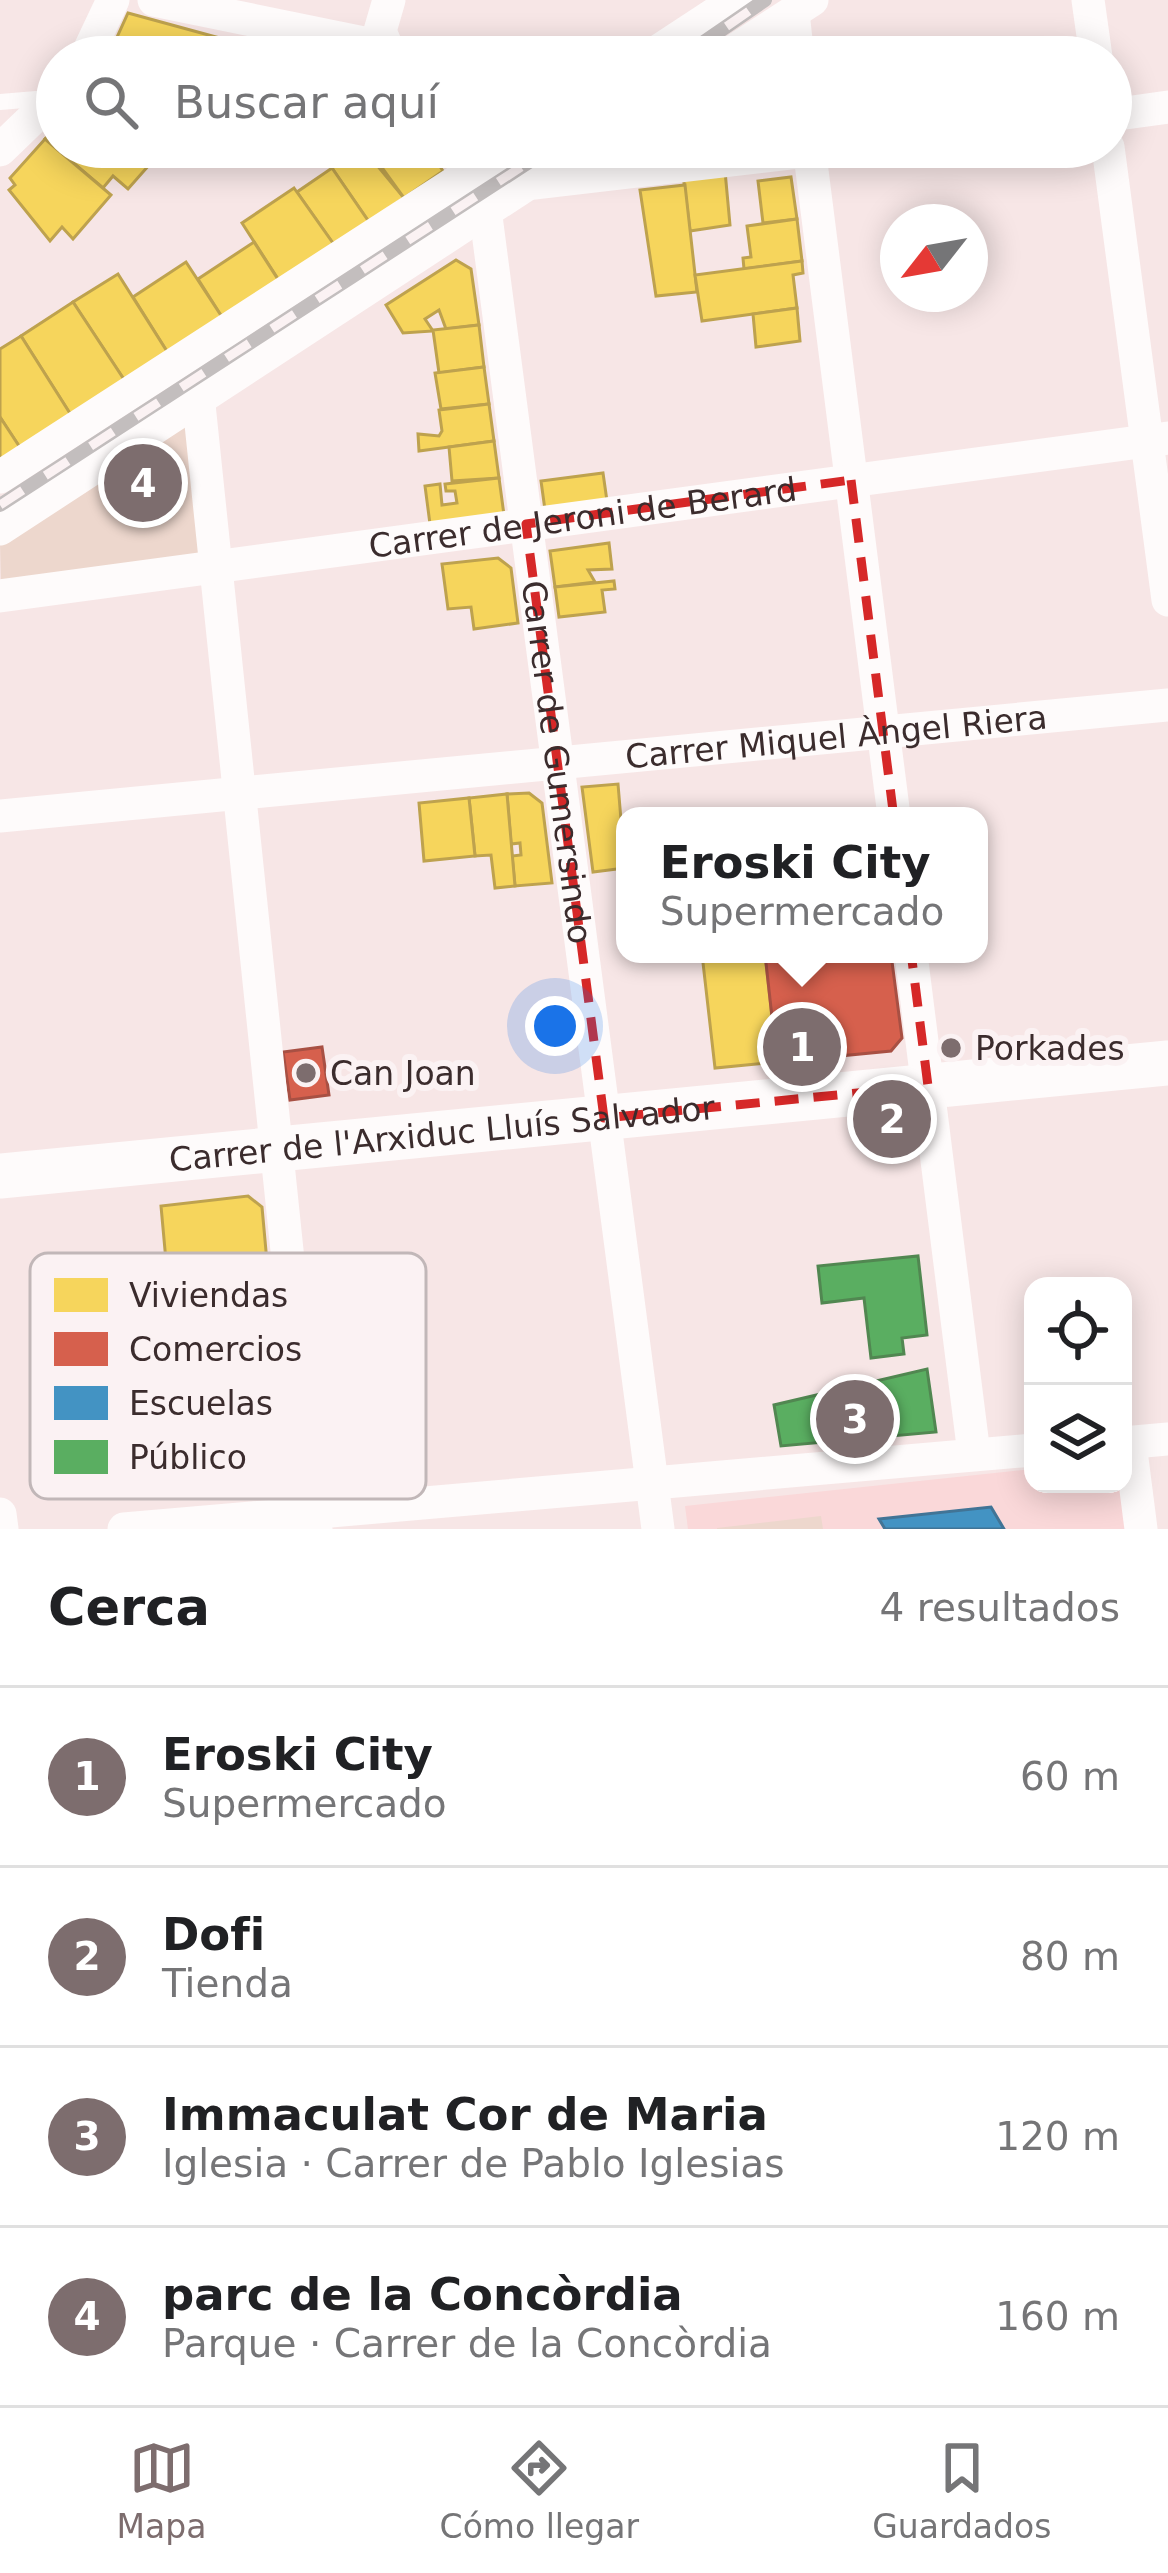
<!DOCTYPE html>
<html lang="es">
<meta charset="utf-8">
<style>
:root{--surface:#fff;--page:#f2f2f2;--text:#202124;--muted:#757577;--line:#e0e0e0;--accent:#7d6d6e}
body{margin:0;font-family:"DejaVu Sans",sans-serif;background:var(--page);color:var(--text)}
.controls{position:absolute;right:36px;bottom:36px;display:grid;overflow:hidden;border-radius:24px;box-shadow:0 6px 30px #0003}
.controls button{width:108px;height:108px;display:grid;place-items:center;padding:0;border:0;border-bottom:3px solid var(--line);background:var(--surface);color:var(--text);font:60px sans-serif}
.compass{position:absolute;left:880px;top:204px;width:108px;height:108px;border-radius:50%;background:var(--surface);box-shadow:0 6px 30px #0003;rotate:239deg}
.you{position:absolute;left:555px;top:1026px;width:42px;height:42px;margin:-30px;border:9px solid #fff;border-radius:50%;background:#1a73e8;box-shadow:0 0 0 18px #1a73e833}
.badge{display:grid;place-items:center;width:78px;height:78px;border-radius:50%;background:var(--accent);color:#fff;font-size:39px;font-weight:700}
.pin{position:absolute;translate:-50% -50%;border:6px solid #fff;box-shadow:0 3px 12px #0006}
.popup{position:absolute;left:616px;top:807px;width:372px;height:156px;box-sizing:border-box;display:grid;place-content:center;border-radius:24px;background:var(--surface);filter:drop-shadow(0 3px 9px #0005);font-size:39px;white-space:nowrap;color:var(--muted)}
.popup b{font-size:45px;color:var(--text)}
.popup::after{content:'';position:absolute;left:50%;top:100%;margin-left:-24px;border:24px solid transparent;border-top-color:var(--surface)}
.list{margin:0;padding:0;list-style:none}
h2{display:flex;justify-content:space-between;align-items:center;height:156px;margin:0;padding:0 48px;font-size:51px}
h2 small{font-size:39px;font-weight:400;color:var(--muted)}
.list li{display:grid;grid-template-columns:78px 1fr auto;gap:36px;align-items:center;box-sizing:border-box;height:180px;padding:0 48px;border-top:3px solid var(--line)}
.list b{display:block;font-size:45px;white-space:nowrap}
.list p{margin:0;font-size:39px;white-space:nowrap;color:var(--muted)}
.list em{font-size:39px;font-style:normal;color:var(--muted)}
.icon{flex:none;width:66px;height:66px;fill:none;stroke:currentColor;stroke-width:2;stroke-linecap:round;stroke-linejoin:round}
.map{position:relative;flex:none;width:1168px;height:1529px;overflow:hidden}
.search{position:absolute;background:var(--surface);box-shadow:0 6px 30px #0003;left:36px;right:36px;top:36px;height:132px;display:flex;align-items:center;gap:30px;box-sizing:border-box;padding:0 42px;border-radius:66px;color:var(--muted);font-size:45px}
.sheet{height:876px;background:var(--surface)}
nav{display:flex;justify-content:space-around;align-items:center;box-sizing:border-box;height:168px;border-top:3px solid var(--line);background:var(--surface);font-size:33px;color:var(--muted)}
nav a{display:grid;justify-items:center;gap:6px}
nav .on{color:var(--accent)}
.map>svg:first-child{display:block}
</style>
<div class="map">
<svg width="1168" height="1529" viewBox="0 0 1168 1529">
<rect width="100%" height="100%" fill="#f7e6e6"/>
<path fill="#fad8d9" d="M1033,1469V1484H1123L1132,1529H688L685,1506Z"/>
<g fill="#edd7cd">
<path d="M186,424L200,553L1,581L0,542Z"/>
<path d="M821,1516L823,1529H717V1528Z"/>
</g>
<g fill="#f6d55c" stroke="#bea24e" stroke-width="3">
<path d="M128,13L227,40L218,57H108Z"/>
<path d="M57,127V147H165L128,189L113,176L103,188L45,139Z"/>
<path d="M45,139L111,195L73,239L62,227L50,241L9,190L15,185L10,178Z"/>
<path d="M362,147L404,198L369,222L332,168Z"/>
<path d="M367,147H427L443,171L404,198Z"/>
<path d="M332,168L369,222L335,246L297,192Z"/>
<path d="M725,171L730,225L690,231L683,175Z"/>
<path d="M791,177L797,219L763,223L758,181Z"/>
<path d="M685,185L697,292L656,296L640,190Z"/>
<path d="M294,188L335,246L280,282L242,223Z"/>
<path d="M797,219L802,261L744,269L743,258L751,257L747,226Z"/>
<path d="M254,242L279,281L222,317L198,279Z"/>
<path d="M456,260L471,269L479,325L446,329L439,310L425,319L433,331L403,333L386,305Z"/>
<path d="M802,261L803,273L793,275L797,308L702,321L695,275Z"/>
<path d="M186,262L222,317L168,353L133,297Z"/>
<path d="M118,274L168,353L125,381L73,302Z"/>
<path d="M73,302L125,381L71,415L21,336Z"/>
<path d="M797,308L800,341L756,347L753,314Z"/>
<path d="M479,325L484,367L439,373L433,330Z"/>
<path d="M21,336L71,415L21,449L0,417V349Z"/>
<path d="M484,367L489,404L441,409L435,373Z"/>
<path d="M489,404L494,441L419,451L418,434L439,436L442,431L439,410Z"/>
<path d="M0,417L21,449L0,463Z"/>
<path d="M494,441L499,478L452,481L449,447Z"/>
<path d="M603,473L607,501L545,510L541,481Z"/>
<path d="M499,478L504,515L430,524L425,486L440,484L442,505L457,503L455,491H446L445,484Z"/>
<path d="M609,543L612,569L588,570L595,582L555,587L550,551Z"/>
<path d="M498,558L511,568L518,623L474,629L471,607L448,609L442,564Z"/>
<path d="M614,581L615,589L602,590L605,612L559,617L555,587Z"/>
<path d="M618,784L625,868L593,872L582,787Z"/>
<path d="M529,793L542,803L552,883L515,886L512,856L521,855L520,843L511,844L507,794Z"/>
<path d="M507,794L515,886L495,888L491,855L475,856L469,798Z"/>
<path d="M469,798L475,856L424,861L419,803Z"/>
<path d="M702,954H765L777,1062L715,1068Z"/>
<path d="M248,1196L262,1207L270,1295L170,1305L161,1206Z"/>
</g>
<g fill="#d6604d" stroke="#a85043" stroke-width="3">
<path d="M765,954H891L902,1038L891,1051L777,1062Z"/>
<path d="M322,1047L329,1095L290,1100L283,1052Z"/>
</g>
<path fill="#4393c3" stroke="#417496" stroke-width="3" d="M991,1507L1004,1529H885L879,1519Z"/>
<g fill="#5aae61" stroke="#518751" stroke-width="3">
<path d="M918,1256L927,1335L902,1338L904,1354L871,1358L864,1298L822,1303L818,1266Z"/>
<path d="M927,1369L936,1432L781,1446L774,1405Z"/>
</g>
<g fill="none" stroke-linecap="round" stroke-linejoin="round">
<path stroke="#fefbfb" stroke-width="16" d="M0,102L48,98"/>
<g stroke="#fefbfb" stroke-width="33">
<path d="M154,0L383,47"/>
<path d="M389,0L380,31L391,57"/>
<path d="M1088,0L1096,57"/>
<path d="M793,13L798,57"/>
<path d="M86,57L113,0"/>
<path d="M649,57L736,0"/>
<path d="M724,57L812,0"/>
<path d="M1111,115L1168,107"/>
<path d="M809,147L894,816"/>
<path d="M1108,147L1168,600"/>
<path d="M0,150L57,95"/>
<path d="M534,183L841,147"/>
<path id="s1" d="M485,209L658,1529"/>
<path d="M198,395L316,1529"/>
<path d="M0,477L510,147"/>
<path d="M0,529L584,147"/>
<path id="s2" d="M0,596L1168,438"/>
<path id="s3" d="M0,816L1168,705"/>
<path d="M911,954L974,1454"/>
<path d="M1123,1443L1168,1439"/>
<path d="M1130,1443L1141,1529"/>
<path d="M0,1514L2,1529"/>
<path d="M124,1529L1033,1450"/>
</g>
<path stroke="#fefbfb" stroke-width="45" id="s4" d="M0,1176L1168,1063"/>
<defs>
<g id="rail">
<path d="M682,57L765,0"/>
<path d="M0,505L552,147"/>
</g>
</defs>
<use href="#rail" stroke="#c3bebe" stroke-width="14"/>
<use href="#rail" stroke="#fbf2f3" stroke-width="9" stroke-dasharray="27" stroke-linecap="butt"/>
</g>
<path fill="none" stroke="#d62828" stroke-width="9" stroke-dasharray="24 15" stroke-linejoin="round" d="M851,480L928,1086L604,1118L526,524Z"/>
<g fill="#7d6d6e" stroke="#fbf2f3" stroke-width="4.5">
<circle cx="951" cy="1048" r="12"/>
<circle cx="306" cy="1073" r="12"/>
</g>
<g text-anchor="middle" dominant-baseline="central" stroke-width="12" stroke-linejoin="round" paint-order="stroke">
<g font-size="33" fill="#3b2c2d" stroke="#fbf2f3">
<text stroke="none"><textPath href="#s2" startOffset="588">Carrer de Jeroni de Berard</textPath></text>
<text stroke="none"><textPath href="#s3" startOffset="840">Carrer Miquel Àngel Riera</textPath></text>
<text stroke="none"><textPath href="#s1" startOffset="558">Carrer de Gumersindo</textPath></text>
<text stroke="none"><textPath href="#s4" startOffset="444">Carrer de l'Arxiduc Lluís Salvador</textPath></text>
</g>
<g font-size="33" fill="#3b2c2d" stroke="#fbf2f3" text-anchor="start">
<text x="975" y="1048">Porkades</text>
<text x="330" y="1073">Can Joan</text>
</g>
</g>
<rect x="30" y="1253" width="396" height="246" rx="18" fill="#fbf2f3" stroke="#c1b7b8" stroke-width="3"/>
<rect x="54" y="1278" width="54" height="34" fill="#f6d55c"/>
<rect x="54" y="1332" width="54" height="34" fill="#d6604d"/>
<rect x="54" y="1386" width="54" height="34" fill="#4393c3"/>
<rect x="54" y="1440" width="54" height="34" fill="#5aae61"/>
<g font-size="33" fill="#3b2c2d">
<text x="129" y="1307">Viviendas</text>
<text x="129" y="1361">Comercios</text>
<text x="129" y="1415">Escuelas</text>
<text x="129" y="1469">Público</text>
</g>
</svg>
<div class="controls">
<button><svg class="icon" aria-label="locate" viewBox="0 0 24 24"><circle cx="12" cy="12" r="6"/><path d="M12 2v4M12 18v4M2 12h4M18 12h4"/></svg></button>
<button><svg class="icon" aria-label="layers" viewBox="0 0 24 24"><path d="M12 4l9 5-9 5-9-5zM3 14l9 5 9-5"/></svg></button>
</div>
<svg class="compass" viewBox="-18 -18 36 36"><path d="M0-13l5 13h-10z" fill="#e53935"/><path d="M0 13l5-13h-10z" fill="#757577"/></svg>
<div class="you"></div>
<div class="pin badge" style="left:802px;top:1047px">1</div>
<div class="popup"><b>Eroski City</b>Supermercado</div>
<div class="pin badge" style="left:892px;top:1119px">2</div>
<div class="pin badge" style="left:855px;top:1419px">3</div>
<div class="pin badge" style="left:143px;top:483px">4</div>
<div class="search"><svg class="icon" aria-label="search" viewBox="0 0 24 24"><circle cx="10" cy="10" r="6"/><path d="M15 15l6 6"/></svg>Buscar aquí</div>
</div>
<section class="sheet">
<h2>Cerca<small>4 resultados</small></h2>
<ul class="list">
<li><span class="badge">1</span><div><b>Eroski City</b><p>Supermercado</p></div><em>60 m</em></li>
<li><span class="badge">2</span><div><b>Dofi</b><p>Tienda</p></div><em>80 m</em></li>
<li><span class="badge">3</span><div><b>Immaculat Cor de Maria</b><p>Iglesia · Carrer de Pablo Iglesias</p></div><em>120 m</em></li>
<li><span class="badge">4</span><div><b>parc de la Concòrdia</b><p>Parque · Carrer de la Concòrdia</p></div><em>160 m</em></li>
</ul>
</section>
<nav>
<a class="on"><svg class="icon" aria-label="map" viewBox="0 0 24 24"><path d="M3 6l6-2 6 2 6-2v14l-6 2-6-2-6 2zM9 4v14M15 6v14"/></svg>Mapa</a>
<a><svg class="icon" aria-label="directions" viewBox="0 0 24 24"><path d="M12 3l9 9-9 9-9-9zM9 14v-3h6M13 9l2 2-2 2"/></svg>Cómo llegar</a>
<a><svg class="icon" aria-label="saved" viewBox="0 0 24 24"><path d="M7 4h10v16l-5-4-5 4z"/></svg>Guardados</a>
</nav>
